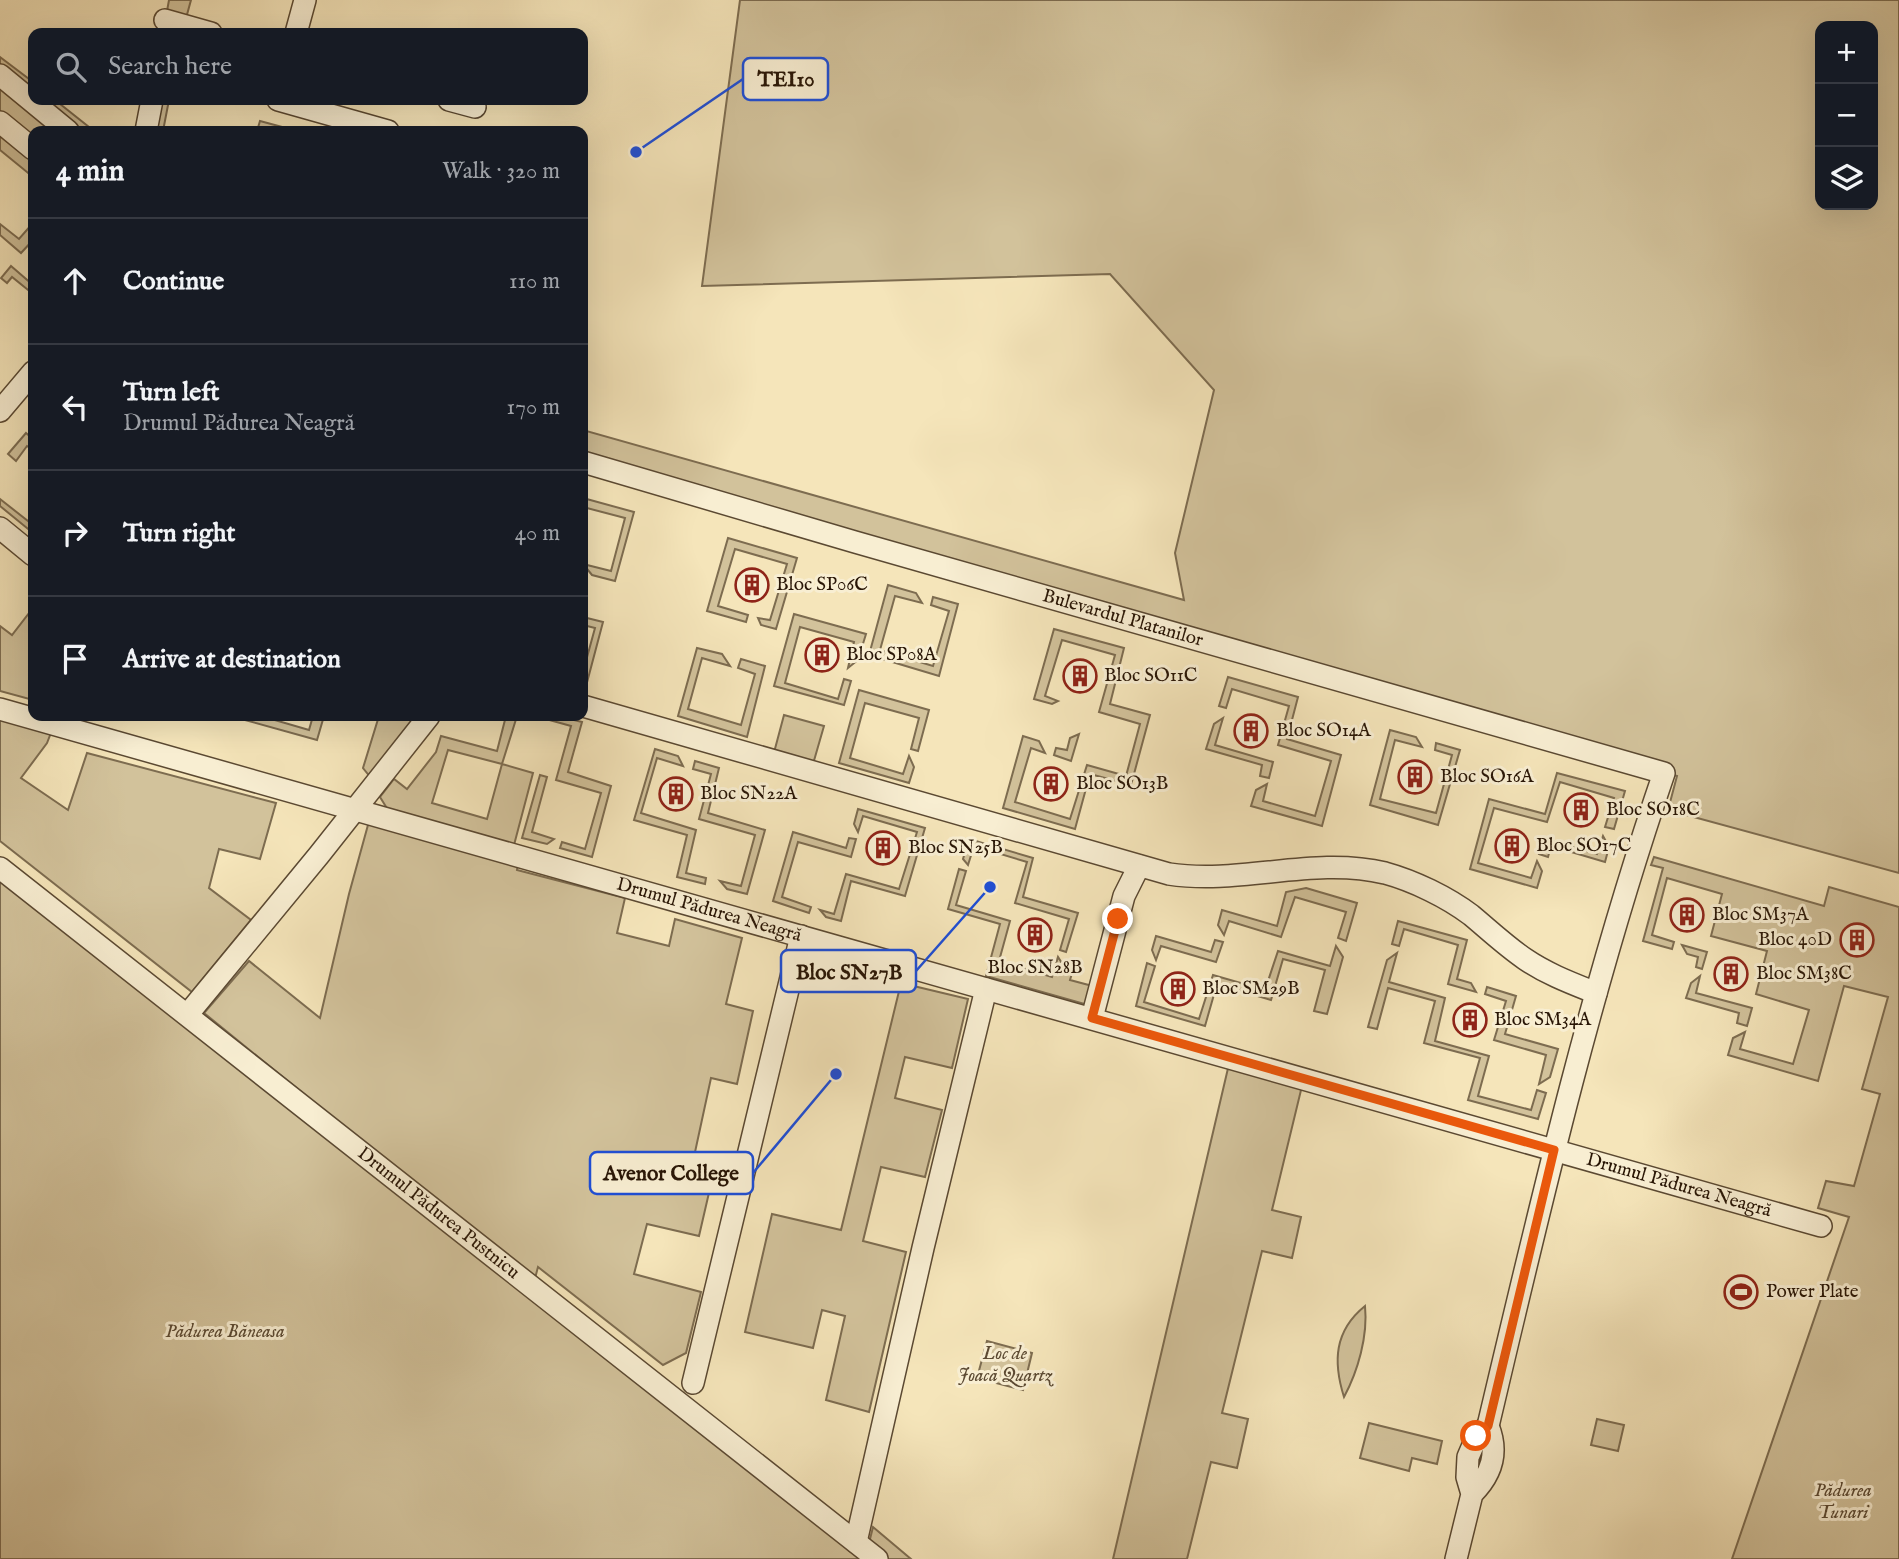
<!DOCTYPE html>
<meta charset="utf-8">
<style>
:root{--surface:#171b24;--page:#20242c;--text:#f1f3f6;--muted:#9ea1a6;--line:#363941}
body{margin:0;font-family:"IM FELL English",serif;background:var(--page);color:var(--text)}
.controls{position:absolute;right:21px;top:21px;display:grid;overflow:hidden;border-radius:14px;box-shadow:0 7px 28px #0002}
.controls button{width:63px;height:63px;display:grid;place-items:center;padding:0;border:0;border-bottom:2px solid var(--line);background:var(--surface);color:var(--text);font:35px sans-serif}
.stop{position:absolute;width:21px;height:21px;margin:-16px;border:5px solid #ea580c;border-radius:50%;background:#fff}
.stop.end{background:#ea580c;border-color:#fff;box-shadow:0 2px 7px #0008}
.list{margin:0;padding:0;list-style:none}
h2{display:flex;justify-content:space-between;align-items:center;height:91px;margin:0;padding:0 28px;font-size:30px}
h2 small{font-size:23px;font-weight:400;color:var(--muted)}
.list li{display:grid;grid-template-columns:46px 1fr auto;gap:21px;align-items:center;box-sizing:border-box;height:126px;padding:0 28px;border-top:2px solid var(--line)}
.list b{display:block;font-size:26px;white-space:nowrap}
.list p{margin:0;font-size:23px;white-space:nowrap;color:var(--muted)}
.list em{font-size:23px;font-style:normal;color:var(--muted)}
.icon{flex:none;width:38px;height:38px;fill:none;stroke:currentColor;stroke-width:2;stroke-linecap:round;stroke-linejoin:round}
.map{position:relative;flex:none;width:1899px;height:1559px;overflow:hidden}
.search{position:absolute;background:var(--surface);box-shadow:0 7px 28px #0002;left:28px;top:28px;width:560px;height:77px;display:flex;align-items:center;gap:18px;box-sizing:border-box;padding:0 24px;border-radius:14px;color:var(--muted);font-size:26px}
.panel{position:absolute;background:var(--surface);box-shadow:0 7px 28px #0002;left:28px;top:126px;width:560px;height:595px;border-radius:14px}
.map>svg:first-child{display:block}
</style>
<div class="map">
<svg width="1899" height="1559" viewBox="0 0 1899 1559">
<rect width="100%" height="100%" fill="#f5e5ba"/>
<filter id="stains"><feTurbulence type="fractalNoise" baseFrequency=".00286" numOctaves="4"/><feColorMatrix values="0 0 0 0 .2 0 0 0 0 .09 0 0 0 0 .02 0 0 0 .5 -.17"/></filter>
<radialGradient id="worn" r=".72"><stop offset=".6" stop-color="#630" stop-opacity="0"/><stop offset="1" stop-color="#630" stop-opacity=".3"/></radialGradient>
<g fill="#d2c29b" stroke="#7d6c50" stroke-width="2" fill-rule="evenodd">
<path d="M169,0H191L182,33H163Z"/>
<path d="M740,0H1899V873L1668,810L1677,776L855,542L583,462V430L1184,600L1175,553L1214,390L1110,274L702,286ZM1820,26H1873V205H1820Z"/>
<path d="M0,57L33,82V100H55L94,131H33V177L0,150Z"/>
<path d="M152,100H169L163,131H146Z"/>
<path d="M260,121L297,131H257Z"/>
<path d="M33,223V240L21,253L0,235V224L19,239Z"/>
<path d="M11,266L33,285V294L12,277L7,283L1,278Z"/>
<path d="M26,433L33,439V450L27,446L16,461L8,454Z"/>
<path d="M583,498L634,512L615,581L592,575L583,564L611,571L625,518L583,507Z"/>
<path d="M0,499L33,525V533L0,506Z"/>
<path d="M728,538L797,558L776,629L761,625L758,618L770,620L787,564L735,549L718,606L748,615L746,622L707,611Z"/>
<path d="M888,585L916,593L922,603L895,596L880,650L933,666L949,611L931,605L933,597L958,604L939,676L869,655Z"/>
<path d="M33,608V700L0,691V626L12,635Z"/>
<path d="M794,614L866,634L858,660L848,668L854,642L800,627L785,683L838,699L844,679L851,681L844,705L774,686Z"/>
<path d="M583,617L603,622L585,690H583V672L595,628L583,625Z"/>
<path d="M1054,629L1124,648L1110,704L1150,715L1131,785L1090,774L1075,829L1003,808L1023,736L1039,741L1045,753L1031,748L1015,802L1070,819L1087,765L1126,776L1140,724L1099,712L1115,655L1062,640L1045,696L1058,701L1052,704L1034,699Z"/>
<path d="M697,648L722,654L730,666L702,658L688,709L741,725L755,674L738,668L741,659L765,666L747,737L678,716Z"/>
<path d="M1228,677L1298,697L1287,739L1341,755L1322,826L1251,806L1256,790L1267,784L1263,801L1315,816L1331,761L1278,745L1289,706L1232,689L1226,708L1219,706Z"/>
<path d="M859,690L929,710L918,751L911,749L919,718L865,703L850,758L903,774L909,756L914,767L909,783L839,763Z"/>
<path d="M0,709L54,725L47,743L21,778L68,810L87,753L276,803L260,859L219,849L209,888L251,920L192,992L0,841Z"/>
<path d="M784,715L824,726L811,771L772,760Z"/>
<path d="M246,716H261L309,730L313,716H324L317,740L245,720Z"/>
<path d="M379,716H421L371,778L363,768Z"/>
<path d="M506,716H517L502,764L533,773L514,845L388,810L380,797L394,779L407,789L436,752L441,736L497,751ZM448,750L502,764L487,819L432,803Z"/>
<path d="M535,716H558L582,722L568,772L611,786L592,857L560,848L562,842L585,849L601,793L556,780L571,726Z"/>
<path d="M1223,718L1215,745L1273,762L1269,778L1260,776L1262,765L1206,749L1214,724Z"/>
<path d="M1390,730L1416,737L1422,747L1395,740L1380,799L1436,813L1452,755L1435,750L1436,743L1460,750L1438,825L1370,805Z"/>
<path d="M1079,734L1071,761L1054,755L1056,748L1067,750L1070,738Z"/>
<path d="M655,749L678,756L683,766L657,758L641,813L696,830L686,873L706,878L705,884L677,877L687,835L634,820Z"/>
<path d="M695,761L719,768L708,813L765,830L747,894L727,889L720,881L741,886L755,835L699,819L711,774L693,769Z"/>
<path d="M1557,773L1625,791L1614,829L1605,827L1614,798L1560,782L1547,822L1494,808L1478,863L1531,878L1537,861L1542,871L1537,888L1470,869L1489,799L1545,814Z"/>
<path d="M540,775L547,777L532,832L554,839L547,844L522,838Z"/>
<path d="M858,809L925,828L905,896L851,881L841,921L826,917L820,910L834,914L846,874L899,889L917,832L863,816L858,832L854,824Z"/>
<path d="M371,814L519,856L517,870L625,898L617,933L669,946L675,919L742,938L726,1004L753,1011L737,1084L711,1078L692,1166L714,1171L699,1236L647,1224L634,1274L701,1292L686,1353L663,1365L538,1267L533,1286L867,1551L873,1527L911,1559H0V868L304,1105L305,1095L204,1013L249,961L320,1018L349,894Z"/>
<path d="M793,832L846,848L849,838L856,839L851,857L798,842L782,897L811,907L809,913L773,901Z"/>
<path d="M1603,836L1609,847L1605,862L1551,846L1548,857L1539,854L1543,838L1597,854Z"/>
<path d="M969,839L1033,858L1023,897L1078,913L1066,952L1060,950L1069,919L1015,903L1027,862L974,846L968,865L963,859Z"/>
<path d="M1654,857L1824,906L1829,887L1899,907V1559H1732L1849,1217L1818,1208L1826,1181L1854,1186L1880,1094L1862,1089L1888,997L1844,986L1818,1081L1728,1055L1733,1038L1745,1032L1740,1049L1793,1064L1809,1010L1756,994L1767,951L1711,936L1722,894L1667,878L1652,935L1674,942L1672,949L1643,941L1663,868L1651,865Z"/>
<path d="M959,869L966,871L956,905L1010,921L999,961L1052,977L1058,957L1065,968L1073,970L1070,980L1100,988L1095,1007L986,976L1000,924L948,909Z"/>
<path d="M1306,888L1357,903L1346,941L1338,938L1346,912L1295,897L1281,937L1229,921L1224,935L1218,925L1222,910L1277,926L1286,892Z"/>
<path d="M1398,921L1467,940L1457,979L1471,983L1476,992L1448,984L1458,945L1404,929L1399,946L1392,944Z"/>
<path d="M1156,936L1211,952L1215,940L1223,942L1216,962L1161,946L1156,960L1152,950Z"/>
<path d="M1682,945L1707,952L1702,969L1696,967L1698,957L1687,954Z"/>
<path d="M1336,946L1343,957L1327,1014L1314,1011L1325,970L1283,959L1271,1000L1217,984L1205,1026L1136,1006L1147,963L1155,966L1144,1002L1199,1019L1213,975L1265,990L1278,951L1330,966Z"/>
<path d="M1397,953L1389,982L1445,998L1435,1041L1489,1056L1478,1096L1531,1110L1537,1090L1546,1093L1538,1119L1468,1100L1480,1058L1424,1043L1435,1001L1388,988L1377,1029L1368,1027L1387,960Z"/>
<path d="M1700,976L1696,993L1752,1008L1747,1026L1737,1023L1739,1013L1686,998L1691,983Z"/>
<path d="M901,983L968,999L952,1068L905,1057L895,1098L942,1110L925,1177L881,1167L863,1241L906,1252L869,1412L826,1400L845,1316L822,1310L813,1348L745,1332L772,1214L841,1230Z"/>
<path d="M1487,987L1516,996L1505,1034L1558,1049L1550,1077L1539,1084L1546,1055L1494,1040L1506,1001L1485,994Z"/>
<path d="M1229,1064L1302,1086L1272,1210L1301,1217L1292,1258L1262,1251L1222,1413L1248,1419L1237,1468L1211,1462L1187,1559H1113Z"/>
<path d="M1365,1306C1368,1336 1358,1371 1344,1397C1333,1362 1334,1331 1365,1306Z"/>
<path d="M987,1341L1032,1353L1023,1390L977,1378Z"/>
<path d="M1597,1419L1624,1425L1618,1451L1591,1445Z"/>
<path d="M1369,1423L1442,1441L1437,1464L1412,1458L1409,1471L1360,1458Z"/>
</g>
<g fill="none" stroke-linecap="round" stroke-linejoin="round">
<defs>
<g id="minor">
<path d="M165,20L211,33"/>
<path d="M296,33L305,0"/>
<path d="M0,75L68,131"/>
<path d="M278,100L388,131"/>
<path d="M449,100L475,107"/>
<path d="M0,122L33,149"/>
<path d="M146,131L152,100"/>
<path d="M0,411L33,372"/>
<path id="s1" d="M583,462L855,542L1664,773C1591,986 1540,1206 1488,1426"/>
<path d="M0,528L33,555"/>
<path d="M583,706L1169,874C1241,885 1313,856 1385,873C1414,881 1447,897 1471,915C1489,930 1506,946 1525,959C1547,974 1571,983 1596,993"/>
<path id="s2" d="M0,709L1821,1226"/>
<path id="s3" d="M0,868L877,1559"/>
<path d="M188,1014L319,855L429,716"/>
<path d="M1092,1018L1124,896L1139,866"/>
<path d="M693,1383L801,936"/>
<path d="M856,1542L923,1248L986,989"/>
<path d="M1456,1559L1472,1494L1467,1477L1468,1457L1477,1436L1488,1426C1499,1453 1492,1474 1472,1494"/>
</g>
</defs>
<use href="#minor" stroke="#5b4932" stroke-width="24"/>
<use href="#minor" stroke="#f8eed2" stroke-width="21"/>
</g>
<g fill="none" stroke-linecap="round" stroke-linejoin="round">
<path stroke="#ea580c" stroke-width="9" d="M1118,919L1092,1018L1554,1150L1488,1426L1476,1436"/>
</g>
<defs>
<symbol id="building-ring" viewBox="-11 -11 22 22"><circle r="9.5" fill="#f8eed2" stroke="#8f2418" stroke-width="1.5"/><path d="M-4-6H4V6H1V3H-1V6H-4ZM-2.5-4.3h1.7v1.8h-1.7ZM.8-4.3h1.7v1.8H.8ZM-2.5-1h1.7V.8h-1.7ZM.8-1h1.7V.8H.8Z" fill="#8f2418"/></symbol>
<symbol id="stadium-ring" viewBox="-11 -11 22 22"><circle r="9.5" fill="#f8eed2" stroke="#8f2418" stroke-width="1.5"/><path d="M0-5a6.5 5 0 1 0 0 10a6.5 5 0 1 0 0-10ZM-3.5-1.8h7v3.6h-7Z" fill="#8f2418"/></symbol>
</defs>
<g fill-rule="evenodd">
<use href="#building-ring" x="733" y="566" width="38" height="38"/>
<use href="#building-ring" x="803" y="636" width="38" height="38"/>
<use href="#building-ring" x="1061" y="657" width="38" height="38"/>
<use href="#building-ring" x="1232" y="712" width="38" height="38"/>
<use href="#building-ring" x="1396" y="758" width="38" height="38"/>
<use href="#building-ring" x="1032" y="765" width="38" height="38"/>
<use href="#building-ring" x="657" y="775" width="38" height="38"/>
<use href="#building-ring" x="1562" y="791" width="38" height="38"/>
<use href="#building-ring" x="1493" y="827" width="38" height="38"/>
<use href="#building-ring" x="864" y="829" width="38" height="38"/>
<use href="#building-ring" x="1668" y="896" width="38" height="38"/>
<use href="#building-ring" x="1016" y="916" width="38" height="38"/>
<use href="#building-ring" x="1838" y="921" width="38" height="38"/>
<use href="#building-ring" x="1712" y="955" width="38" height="38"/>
<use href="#building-ring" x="1159" y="970" width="38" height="38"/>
<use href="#building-ring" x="1451" y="1001" width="38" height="38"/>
<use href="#stadium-ring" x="1722" y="1273" width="38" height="38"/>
</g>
<g text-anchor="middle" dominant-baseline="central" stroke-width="6" stroke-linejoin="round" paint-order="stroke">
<g font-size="19" fill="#281505" stroke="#f8eed2" text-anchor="start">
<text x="776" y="585">Bloc SP06C</text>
<text x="846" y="655">Bloc SP08A</text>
<text x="1104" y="676">Bloc SO11C</text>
<text x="1276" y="731">Bloc SO14A</text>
<text x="1440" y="777">Bloc SO16A</text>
<text x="1076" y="784">Bloc SO13B</text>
<text x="700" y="794">Bloc SN22A</text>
<text x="1606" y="810">Bloc SO18C</text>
<text x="1536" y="846">Bloc SO17C</text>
<text x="908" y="848">Bloc SN25B</text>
<text x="1712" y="915">Bloc SM37A</text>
<text x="1832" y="940" text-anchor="end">Bloc 40D</text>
<text x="1035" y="968" text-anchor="middle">Bloc SN28B</text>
<text x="1756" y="974">Bloc SM38C</text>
<text x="1202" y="989">Bloc SM29B</text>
<text x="1494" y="1020">Bloc SM34A</text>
<text x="1766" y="1292">Power Plate</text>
</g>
<g font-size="19" fill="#281505" stroke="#f8eed2">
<text stroke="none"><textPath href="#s1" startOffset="562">Bulevardul Platanilor</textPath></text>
<text stroke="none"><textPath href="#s2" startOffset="737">Drumul Pădurea Neagră</textPath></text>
<text stroke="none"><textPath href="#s2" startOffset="1745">Drumul Pădurea Neagră</textPath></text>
<text stroke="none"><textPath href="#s3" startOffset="558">Drumul Pădurea Pustnicu</textPath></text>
</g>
<g font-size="19" font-style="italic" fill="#5b4932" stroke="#f8eed2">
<text x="225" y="1332">Pădurea Băneasa</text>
<text x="1005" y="1354">Loc de<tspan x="1005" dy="22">Joacă Quartz</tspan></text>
<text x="1843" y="1491">Pădurea<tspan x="1843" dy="22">Tunari</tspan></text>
</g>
</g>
<path fill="none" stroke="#1d4ed8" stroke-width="2.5" d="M636 152L743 79M990 887L916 971M836 1074L753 1173"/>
<g fill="#1d4ed8" stroke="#f8eed2" stroke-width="2.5">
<circle cx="636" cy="152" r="7"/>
<circle cx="990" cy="887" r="7"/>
<circle cx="836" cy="1074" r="7"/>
</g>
<g fill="#f8eed2" stroke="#1d4ed8" stroke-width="2.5">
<rect x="743" y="58" width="85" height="42" rx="7"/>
<rect x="781" y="950" width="135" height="42" rx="7"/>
<rect x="590" y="1152" width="163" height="42" rx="7"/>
</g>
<g font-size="21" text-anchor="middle" font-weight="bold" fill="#281505">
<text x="786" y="86">TEI10</text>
<text x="849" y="979">Bloc SN27B</text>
<text x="671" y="1180">Avenor College</text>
</g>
<rect width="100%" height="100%" filter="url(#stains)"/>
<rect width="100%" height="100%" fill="url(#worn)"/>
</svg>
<div class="controls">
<button>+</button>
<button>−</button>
<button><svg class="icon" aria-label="layers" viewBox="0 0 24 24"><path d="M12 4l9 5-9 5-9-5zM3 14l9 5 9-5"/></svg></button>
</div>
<div class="stop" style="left:1476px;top:1436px"></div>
<div class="stop end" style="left:1118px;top:919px"></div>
<div class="search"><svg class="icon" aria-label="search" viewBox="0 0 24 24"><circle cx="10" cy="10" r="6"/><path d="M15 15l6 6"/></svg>Search here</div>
<section class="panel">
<h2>4 min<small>Walk · 320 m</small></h2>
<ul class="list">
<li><svg class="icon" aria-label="ahead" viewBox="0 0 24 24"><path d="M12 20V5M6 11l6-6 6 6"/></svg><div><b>Continue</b></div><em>110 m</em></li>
<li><svg class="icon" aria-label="left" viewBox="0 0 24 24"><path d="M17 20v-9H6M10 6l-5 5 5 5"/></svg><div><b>Turn left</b><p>Drumul Pădurea Neagră</p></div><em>170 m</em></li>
<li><svg class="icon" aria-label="right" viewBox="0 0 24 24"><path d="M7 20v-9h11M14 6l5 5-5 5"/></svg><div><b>Turn right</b></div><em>40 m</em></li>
<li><svg class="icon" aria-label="arrive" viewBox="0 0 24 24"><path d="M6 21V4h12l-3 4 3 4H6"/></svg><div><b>Arrive at destination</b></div></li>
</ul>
</section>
</div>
